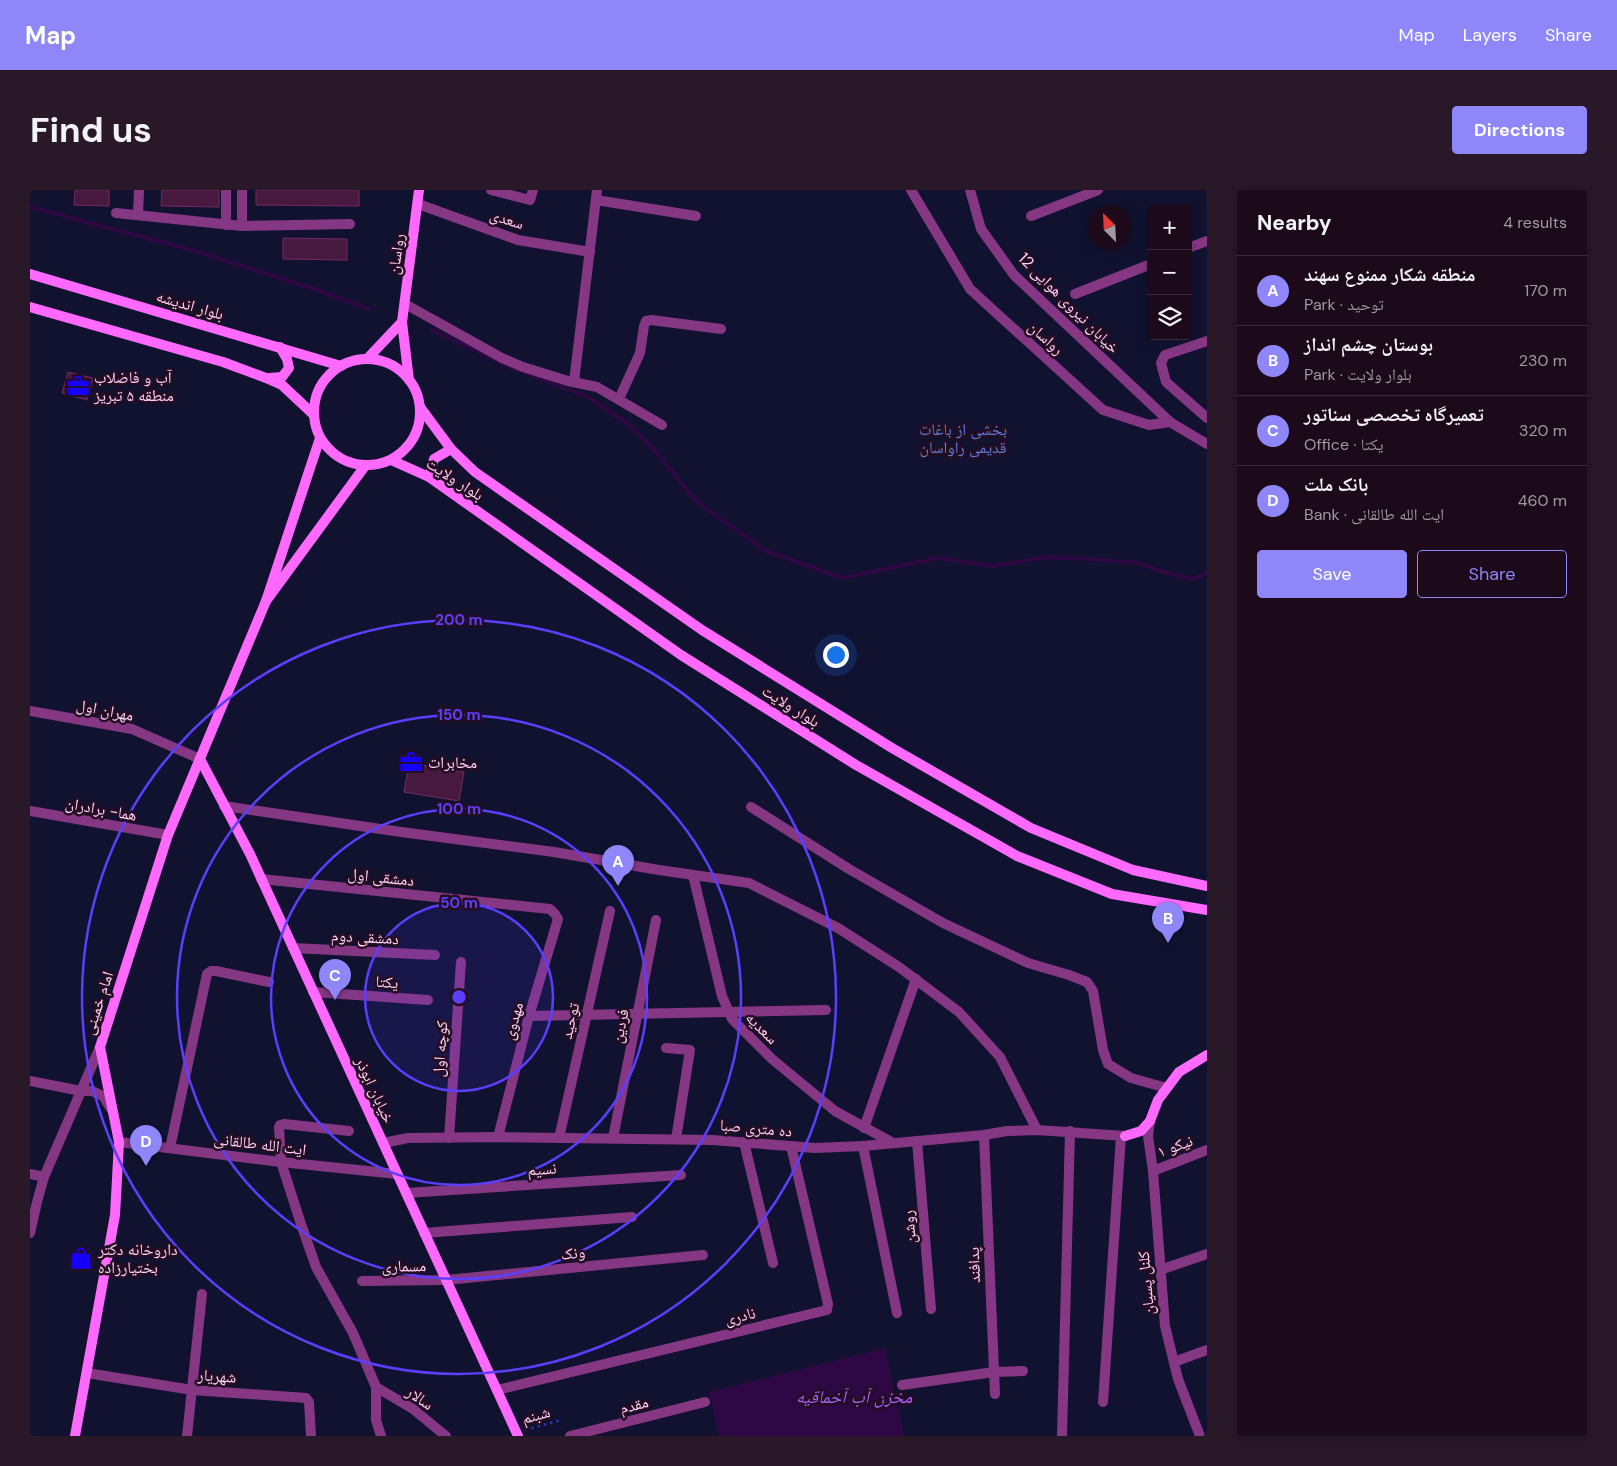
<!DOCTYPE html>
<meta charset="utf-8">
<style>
:root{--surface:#1c0a1a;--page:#291827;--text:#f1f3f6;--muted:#a09aa2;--line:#3a2b39;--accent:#8e86f9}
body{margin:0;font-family:"DM Sans","Noto Naskh Arabic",sans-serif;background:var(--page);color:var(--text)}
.controls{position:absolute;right:15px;top:15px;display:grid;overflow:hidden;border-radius:5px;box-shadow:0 2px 12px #0003}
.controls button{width:45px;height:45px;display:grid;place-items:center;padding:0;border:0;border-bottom:1px solid var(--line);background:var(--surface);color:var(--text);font:25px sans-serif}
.compass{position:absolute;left:1057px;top:15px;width:45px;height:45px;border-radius:50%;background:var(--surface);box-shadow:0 2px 12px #0003;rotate:336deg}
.you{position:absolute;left:805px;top:464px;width:18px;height:18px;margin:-12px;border:4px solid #fff;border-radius:50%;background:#1a73e8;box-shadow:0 0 0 8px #1a73e833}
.badge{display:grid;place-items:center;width:32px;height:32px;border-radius:50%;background:var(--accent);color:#fff;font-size:16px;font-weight:700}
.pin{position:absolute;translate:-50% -41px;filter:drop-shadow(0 1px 2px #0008)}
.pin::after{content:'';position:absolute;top:26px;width:18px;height:15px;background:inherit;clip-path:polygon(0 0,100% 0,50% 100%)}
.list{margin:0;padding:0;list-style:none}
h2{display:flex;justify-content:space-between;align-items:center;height:65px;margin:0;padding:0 20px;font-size:21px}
h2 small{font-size:16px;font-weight:400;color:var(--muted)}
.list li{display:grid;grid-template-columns:32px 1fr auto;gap:15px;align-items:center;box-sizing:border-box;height:70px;padding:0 20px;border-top:1px solid var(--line)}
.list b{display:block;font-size:19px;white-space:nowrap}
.list p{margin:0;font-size:16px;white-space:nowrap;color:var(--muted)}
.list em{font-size:16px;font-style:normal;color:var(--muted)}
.actions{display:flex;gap:10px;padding:15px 20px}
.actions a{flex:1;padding:11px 0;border:1px solid var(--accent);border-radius:5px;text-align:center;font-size:18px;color:var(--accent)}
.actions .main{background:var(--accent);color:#fff}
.icon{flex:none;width:28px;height:28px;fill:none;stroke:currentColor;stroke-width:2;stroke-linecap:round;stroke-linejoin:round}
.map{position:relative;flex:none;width:1177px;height:1246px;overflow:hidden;border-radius:5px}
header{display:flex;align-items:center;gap:30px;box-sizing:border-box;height:70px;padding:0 25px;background:var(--accent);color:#fff}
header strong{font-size:24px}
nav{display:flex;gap:28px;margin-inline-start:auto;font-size:18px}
.intro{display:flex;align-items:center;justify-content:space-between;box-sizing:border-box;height:120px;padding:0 30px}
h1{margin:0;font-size:35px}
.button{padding:12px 22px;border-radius:5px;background:var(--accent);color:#fff;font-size:18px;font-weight:700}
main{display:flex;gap:30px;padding:0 30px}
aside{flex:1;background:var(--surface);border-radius:5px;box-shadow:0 2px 12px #0003}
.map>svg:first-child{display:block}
</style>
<header>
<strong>Map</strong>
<nav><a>Map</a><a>Layers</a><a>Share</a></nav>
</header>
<div class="intro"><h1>Find us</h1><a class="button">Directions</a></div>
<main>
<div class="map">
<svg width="1177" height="1246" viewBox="0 0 1177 1246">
<rect width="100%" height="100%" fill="#250e22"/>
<path fill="#111230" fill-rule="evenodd" d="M0,0H1177V1246H0ZM1121,19H1158V146H1121ZM1064,22H1094V52H1064Z"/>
<path fill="#2e0844" d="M855,1158L874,1246H689L679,1202Z"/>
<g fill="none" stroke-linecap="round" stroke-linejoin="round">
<g stroke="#2e0844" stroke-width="4">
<path d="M0,17L165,61L281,98L339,119"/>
<path d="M402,140L480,177L558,207L601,236L627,263L666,311L734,360L812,388L908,368L962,376L1017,367L1060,369L1108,373L1130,381L1162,389L1177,383"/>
</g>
</g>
<g fill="#47193e" stroke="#742a66">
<path d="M45,0H79V16L44,15Z"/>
<path d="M132,0H189V17L131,16Z"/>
<path d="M226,0H329V16L226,15Z"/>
<path d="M253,48L317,49V70L253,69Z"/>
<path d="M38,182L63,188L57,210L32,203Z"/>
<path d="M379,573L434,582L429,611L374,602Z"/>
</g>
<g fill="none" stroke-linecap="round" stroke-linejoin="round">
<path stroke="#2a35bb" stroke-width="2.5" stroke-dasharray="2.5 4" stroke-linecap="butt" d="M495,1240L531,1230"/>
<g stroke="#863784" stroke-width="10">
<path d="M196,0V35"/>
<path d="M212,0V36"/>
<path d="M461,0L500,10L503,0"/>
<path d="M881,0L940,99L1073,220L1119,235L1140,232L1177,254"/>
<path d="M940,0L951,39L984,85L1140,232"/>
<path d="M566,10L666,26"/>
<path d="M388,14L488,50L560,62"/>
<path d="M86,23L212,36L320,34"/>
<path d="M108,25L109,0"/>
<path d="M1001,26L1068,0"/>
<path d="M1158,58L1177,51"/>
<path d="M1045,104L1121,74"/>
<path d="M375,114L472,168L493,177L538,191L567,197L632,235"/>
<path d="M1177,151L1135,165L1131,173L1136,192L1177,228"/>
<path d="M544,192L567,0"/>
<path d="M589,209L610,163L614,136L616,131L621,130L691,139"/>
<path d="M0,521L102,539L170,569"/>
<path d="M194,616L371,642L524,662L629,680L719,693L808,738L869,777L929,822L970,867L1007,940"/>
<path d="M721,617L819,679L913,733L998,773L1039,785L1057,792L1063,801L1073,860L1078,874L1101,888L1137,898"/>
<path d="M0,621L138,645"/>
<path d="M663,685L692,806L702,829L742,869L805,921L863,953"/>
<path d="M231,689L520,719L525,724L528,729L499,826L468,947"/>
<path d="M263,758L405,765"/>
<path d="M283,802L398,810"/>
<path d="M499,826L796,820"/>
<path d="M636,858L660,860L646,949"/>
<path d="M0,891L51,901H62L73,906L81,919"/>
<path d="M1120,931L1118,946L1123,981L1135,1136L1148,1189L1170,1246"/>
<path d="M834,938L886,789"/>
<path d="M319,941L254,934L250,935L249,937L251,972L271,1034L286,1077L323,1143L346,1197V1230L351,1246"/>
<path d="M954,945L965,1204"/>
<path d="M419,948L431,772"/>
<path d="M529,948L580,721"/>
<path d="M583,948L626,730"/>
<path d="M887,951L901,1119"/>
<path d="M89,952L251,972L367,984"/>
<path d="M714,952L743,1073"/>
<path d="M353,953L378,948L468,947L682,950L785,958L833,956L954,945L977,941L1007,940L1095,946"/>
<path d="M833,956L867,1123"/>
<path d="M140,958L177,784L181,781H186L239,792"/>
<path d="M1123,981L1177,960"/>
<path d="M0,984L14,987"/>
<path d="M376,1003L651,985"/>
<path d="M0,1043L7,1012L14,987L70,857"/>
<path d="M394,1043L602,1027"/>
<path d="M1130,1080L1177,1064"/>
<path d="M332,1091L416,1090L673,1065"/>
<path d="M1144,1172L1177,1160"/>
<path d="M57,1183L162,1200L276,1208L279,1212L281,1246"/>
<path d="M872,1195L964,1182L993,1181"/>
<path d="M346,1197L383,1219L416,1246"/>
<path d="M467,1200L797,1120L798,1114L761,956"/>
<path d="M1073,1212L1091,946"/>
<path d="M157,1246L172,1104"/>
<path d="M540,1246L675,1212"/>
<path d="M1032,1246L1040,941"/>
</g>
<g stroke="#ff69fd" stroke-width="10">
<path d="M0,84L311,176"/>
<path d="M0,117L193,172L236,188L252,195L283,224"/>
<path d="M372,132L389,0"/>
<circle cx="337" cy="222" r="53"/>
<path d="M337,169L372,132L379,190"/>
<path d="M239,188L252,187L259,178L257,169L250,157"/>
<path d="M390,217L421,259L445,282L672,440L862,558L1001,638L1103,680L1177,696"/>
<path d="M290,248L236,411L335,276"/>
<path d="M361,270L399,287L651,465L826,575L987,666L1082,704L1177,720"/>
<path d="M399,287L404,269L421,259"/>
<path d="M170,569L220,664L488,1246"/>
<path d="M1095,946L1111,941L1120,931L1128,910L1149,882L1177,865"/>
<path d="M45,1246L85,1025L89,952L70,857L138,645L236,411"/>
</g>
</g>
<circle cx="429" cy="807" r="94" fill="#5c3ffc" fill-opacity=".12"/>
<g fill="none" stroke="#5c3ffc" stroke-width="2.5">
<circle cx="429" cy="807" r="94"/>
<circle cx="429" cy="807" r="188"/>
<circle cx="429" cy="807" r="282"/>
<circle cx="429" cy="807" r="377"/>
</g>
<defs>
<symbol id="office-bare" viewBox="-9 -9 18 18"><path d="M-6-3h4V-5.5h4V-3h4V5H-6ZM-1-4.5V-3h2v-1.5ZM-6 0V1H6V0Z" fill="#1600fd" stroke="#250e22" stroke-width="2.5" paint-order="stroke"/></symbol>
<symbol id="shop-bare" viewBox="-9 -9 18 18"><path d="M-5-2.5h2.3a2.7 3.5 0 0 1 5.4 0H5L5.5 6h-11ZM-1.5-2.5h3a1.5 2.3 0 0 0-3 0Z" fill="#1600fd" stroke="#250e22" stroke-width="2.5" paint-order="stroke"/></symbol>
</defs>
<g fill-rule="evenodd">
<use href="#office-bare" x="32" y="180" width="32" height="32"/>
<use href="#office-bare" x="365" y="556" width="32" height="32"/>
<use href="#shop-bare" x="35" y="1052" width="32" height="32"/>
</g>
<g text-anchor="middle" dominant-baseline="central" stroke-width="5" stroke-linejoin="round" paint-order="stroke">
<g font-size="16" fill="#ffd2fa" stroke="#250e22">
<text transform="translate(477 29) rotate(18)">سعدی</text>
<text transform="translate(366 64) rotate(-82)">رواسان</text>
<text transform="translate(1039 113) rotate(45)">خیابان نیروی هوایی 12</text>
<text transform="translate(160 115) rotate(16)">بلوار اندیشه</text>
<text transform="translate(1016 148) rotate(42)">رواسان</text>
<text transform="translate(425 289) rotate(33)">بلوار ولایت</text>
<text transform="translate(761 516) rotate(32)">بلوار ولایت</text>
<text transform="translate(75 520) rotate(11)">مهران اول</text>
<text transform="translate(71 619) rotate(10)">هما- برادران</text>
<text transform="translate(351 687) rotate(6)">دمشقی اول</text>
<text transform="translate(335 747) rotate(3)">دمشقی دوم</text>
<text transform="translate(357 792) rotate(4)">یکتا</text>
<text transform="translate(68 813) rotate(-72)">امام خمینی</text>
<text transform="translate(483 831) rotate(-75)">مهدوی</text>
<text transform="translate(540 831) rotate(-77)">توحید</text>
<text transform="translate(590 836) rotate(-79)">فردین</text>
<text transform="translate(732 838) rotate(45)">سعدیه</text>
<text transform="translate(410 859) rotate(-86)">کوچه اول</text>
<text transform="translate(345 900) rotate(65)">خیابان ابوذر</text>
<text transform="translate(726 938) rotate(5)">ده متری صبا</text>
<text transform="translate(230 954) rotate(7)">ایت الله طالقانی</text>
<text transform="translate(1145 956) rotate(-20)">نیکو ۱</text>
<text transform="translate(512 979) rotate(-4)">نسیم</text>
<text transform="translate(879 1037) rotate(-95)">روشن</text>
<text transform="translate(543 1063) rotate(-6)">ونک</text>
<text transform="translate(944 1075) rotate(-92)">پدافند</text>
<text transform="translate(374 1076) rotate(-1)">مسماری</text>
<text transform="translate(1116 1093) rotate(-95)">کلنل پسیان</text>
<text transform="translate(710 1126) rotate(-14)">نادری</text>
<text transform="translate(187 1186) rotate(4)">شهریار</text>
<text transform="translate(390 1208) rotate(35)">سالار</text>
<text transform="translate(604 1215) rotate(-14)">مقدم</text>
<text transform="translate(506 1225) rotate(-15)">شبنم</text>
</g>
<g font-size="16" fill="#ffd2fa" stroke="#250e22" text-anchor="start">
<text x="64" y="187">آب و فاضلاب<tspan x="64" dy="18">منطقه ۵ تبریز</tspan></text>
<text x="398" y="572">مخابرات</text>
<text x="68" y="1059">داروخانه دکتر<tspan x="68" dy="18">بختیارزاده</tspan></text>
</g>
<g font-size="16" fill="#597ee4" stroke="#250e22">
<text x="933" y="239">بخشی از باغات<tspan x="933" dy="18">قدیمی راواسان</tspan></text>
</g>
<g font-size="18" font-style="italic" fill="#a860ff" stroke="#250e22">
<text x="824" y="1207">مخزن آب آخماقیه</text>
</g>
</g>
<circle cx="429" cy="807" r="8" fill="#5c3ffc" stroke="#250e22" stroke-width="2.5"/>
<g font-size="15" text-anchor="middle" font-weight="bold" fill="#5c3ffc" stroke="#250e22" stroke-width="5" stroke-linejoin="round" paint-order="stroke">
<text x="429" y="435">200 m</text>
<text x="429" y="530">150 m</text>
<text x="429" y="624">100 m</text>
<text x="429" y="718">50 m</text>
</g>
</svg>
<div class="controls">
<button>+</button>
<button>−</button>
<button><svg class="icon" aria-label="layers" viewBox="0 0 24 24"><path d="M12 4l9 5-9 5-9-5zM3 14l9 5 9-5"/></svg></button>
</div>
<svg class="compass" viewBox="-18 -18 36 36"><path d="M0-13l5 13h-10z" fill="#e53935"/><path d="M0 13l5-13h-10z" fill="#a09aa2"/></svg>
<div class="you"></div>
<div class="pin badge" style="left:588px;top:696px">A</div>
<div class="pin badge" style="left:1138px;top:753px">B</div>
<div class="pin badge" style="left:305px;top:810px">C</div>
<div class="pin badge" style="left:116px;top:976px">D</div>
</div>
<aside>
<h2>Nearby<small>4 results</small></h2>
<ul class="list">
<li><span class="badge">A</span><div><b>منطقه شکار ممنوع سهند</b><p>Park · توحید</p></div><em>170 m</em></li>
<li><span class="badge">B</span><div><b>بوستان چشم انداز</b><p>Park · بلوار ولایت</p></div><em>230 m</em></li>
<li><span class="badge">C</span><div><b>تعمیرگاه تخصصی سناتور</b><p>Office · یکتا</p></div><em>320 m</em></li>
<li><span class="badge">D</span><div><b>بانک ملت</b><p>Bank · ایت الله طالقانی</p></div><em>460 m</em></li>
</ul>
<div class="actions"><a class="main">Save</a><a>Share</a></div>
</aside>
</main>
